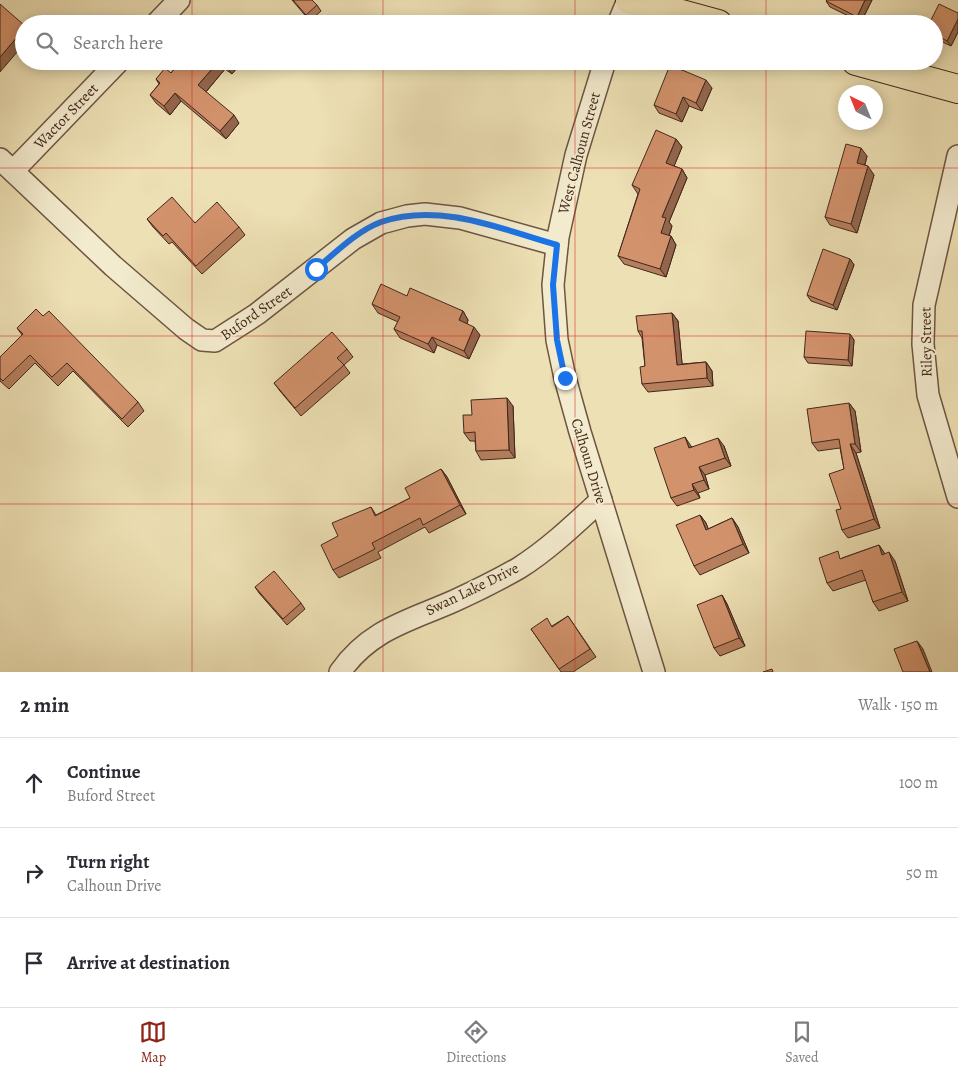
<!DOCTYPE html>
<meta charset="utf-8">
<style>
:root{--surface:#fff;--page:#f2f2f3;--text:#2b2b33;--muted:#7c7c81;--line:#e1e1e2;--accent:#8f2418}
body{margin:0;font-family:Alegreya,serif;background:var(--page);color:var(--text)}
.compass{position:absolute;left:838px;top:85px;width:45px;height:45px;border-radius:50%;background:var(--surface);box-shadow:0 2px 12px #0003;rotate:317deg}
.stop{position:absolute;width:15px;height:15px;margin:-11px;border:4px solid #1a73e8;border-radius:50%;background:#fff}
.stop.end{background:#1a73e8;border-color:#fff;box-shadow:0 1px 5px #0008}
.list{margin:0;padding:0;list-style:none}
h2{display:flex;justify-content:space-between;align-items:center;height:65px;margin:0;padding:0 20px;font-size:21px}
h2 small{font-size:16px;font-weight:400;color:var(--muted)}
.list li{display:grid;grid-template-columns:32px 1fr auto;gap:15px;align-items:center;box-sizing:border-box;height:90px;padding:0 20px;border-top:1px solid var(--line)}
.list b{display:block;font-size:19px;white-space:nowrap}
.list p{margin:0;font-size:16px;white-space:nowrap;color:var(--muted)}
.list em{font-size:16px;font-style:normal;color:var(--muted)}
.icon{flex:none;width:28px;height:28px;fill:none;stroke:currentColor;stroke-width:2;stroke-linecap:round;stroke-linejoin:round}
.map{position:relative;flex:none;width:958px;height:672px;overflow:hidden}
.search{position:absolute;background:var(--surface);box-shadow:0 2px 12px #0003;left:15px;right:15px;top:15px;height:55px;display:flex;align-items:center;gap:12px;box-sizing:border-box;padding:0 18px;border-radius:28px;color:var(--muted);font-size:19px}
.sheet{height:335px;background:var(--surface)}
nav{display:flex;justify-content:space-around;align-items:center;box-sizing:border-box;height:70px;border-top:1px solid var(--line);background:var(--surface);font-size:14px;color:var(--muted)}
nav a{display:grid;justify-items:center;gap:2px}
nav .on{color:var(--accent)}
.map>svg:first-child{display:block}
</style>
<div class="map">
<svg width="958" height="672" viewBox="0 0 958 672">
<rect width="100%" height="100%" fill="#ede0b4"/>
<filter id="stains"><feTurbulence type="fractalNoise" baseFrequency=".004" numOctaves="4"/><feColorMatrix values="0 0 0 0 .2 0 0 0 0 .09 0 0 0 0 .02 0 0 0 .5 -.17"/></filter>
<radialGradient id="worn" r=".72"><stop offset=".6" stop-color="#630" stop-opacity="0"/><stop offset="1" stop-color="#630" stop-opacity=".3"/></radialGradient>
<g fill="none" stroke-linecap="round" stroke-linejoin="round">
<defs>
<g id="minor">
<path d="M156,24L179,0"/>
<path d="M618,24L628,0"/>
<path d="M605,61L576,155L558,237L553,285L557,340L565,378L580,432L654,672"/>
<path d="M958,156L924,305L923,344L928,395L958,497"/>
<path d="M0,159L113,266L186,329L202,340L215,341L257,314L353,239L381,223L407,216L425,214L460,218L557,245"/>
<path d="M13,171L119,61"/>
<path d="M340,672C370,629 409,621 454,601C476,591 498,580 519,568C549,549 575,524 601,500"/>
</g>
<g id="trunk">
<path d="M630,0L718,24"/>
<path d="M856,61L958,89"/>
</g>
</defs>
<use href="#minor" stroke="#6d5542" stroke-width="24"/>
<use href="#trunk" stroke="#42271c" stroke-width="30"/>
<use href="#minor" stroke="#f3ebce" stroke-width="21"/>
<use href="#trunk" stroke="#ede0b4" stroke-width="28"/>
</g>
<g fill="#b57e5d" stroke="#42271c">
<path d="M292,0L317,5L321,11L310,21Z"/>
<path d="M872,0L861,22L830,7L826,1Z"/>
<path d="M958,13V32L951,46L934,38V24Z"/>
<path d="M181,61H240L241,63L232,74L225,69L206,92L239,123L226,139L181,101L170,115L156,103L150,95L159,84L156,79L171,73Z"/>
<path d="M712,88L702,111L689,106L682,122L659,113L654,105Z"/>
<path d="M676,139L682,147L674,166L682,169L687,178L669,222L672,226L669,236H671L676,245L666,277L624,264L618,256L638,194L632,185Z"/>
<path d="M867,156L865,165L874,175L857,233L830,225L825,217Z"/>
<path d="M147,219L239,227L245,235L202,274L172,242L169,244L153,227Z"/>
<path d="M850,259L854,265L837,310L811,301L807,295Z"/>
<path d="M407,296L463,311L468,320L467,324L480,335L469,359L437,345L434,353L400,338L394,329L398,322L378,313L372,304Z"/>
<path d="M672,313L678,321L682,364L706,362L712,371L713,386L648,392L642,384L645,366L642,338L638,331Z"/>
<path d="M43,316L138,402L144,411L128,427L73,371L58,386L35,363L9,389L0,381V357L22,335L17,328Z"/>
<path d="M850,334L854,340L852,366L808,363L804,357Z"/>
<path d="M347,349L353,357L344,365L350,373L301,416L280,391L274,383Z"/>
<path d="M849,403L855,411L861,452L856,453L880,528L848,538L842,530L841,509L844,469L840,448L818,451L812,443Z"/>
<path d="M513,406L515,458L481,460L476,451L475,441H470L464,433L472,415Z"/>
<path d="M691,446V447L724,446L731,466L705,475L709,489L698,493L700,498L677,506L671,498Z"/>
<path d="M441,469L447,477L466,514L429,533L425,527L378,552L381,558L339,578L333,570L338,536L371,507L376,515L410,498Z"/>
<path d="M700,515L706,523L708,529L732,518L738,527L749,553L700,575L694,566Z"/>
<path d="M879,545L885,554L895,561L908,601L879,611L873,602L866,580L833,591L827,583L842,558Z"/>
<path d="M255,587L301,603L305,609L287,625L259,593Z"/>
<path d="M722,595L727,604L745,646L720,656L714,648Z"/>
<path d="M568,616L596,657L573,672H561L531,629L552,626Z"/>
</g>
<g fill="#93664c" stroke="#42271c">
<path d="M865,0H872L861,22L857,17Z"/>
<path d="M958,19V32L951,46L947,41Z"/>
<path d="M24,29V44L0,72V57Z"/>
<path d="M219,61H220L225,69L204,94L198,85Z"/>
<path d="M230,61H240L241,63L232,74L226,66Z"/>
<path d="M706,80L712,88L702,111L696,103Z"/>
<path d="M175,93L181,101L170,115L164,106Z"/>
<path d="M683,97L689,106L682,122L676,114Z"/>
<path d="M234,115L239,123L226,139L220,131Z"/>
<path d="M676,139L682,147L672,171L666,163Z"/>
<path d="M861,148L867,156L863,171L857,163Z"/>
<path d="M868,166L874,175L857,233L851,224Z"/>
<path d="M682,169L687,178L669,222L672,226L667,242L661,233L662,217Z"/>
<path d="M671,236L676,245L666,277L660,269Z"/>
<path d="M850,259L854,265L837,310L833,305Z"/>
<path d="M463,311L468,320L465,329L459,320Z"/>
<path d="M672,313L678,321L683,373L677,365Z"/>
<path d="M474,327L480,335L469,359L464,351Z"/>
<path d="M850,334L854,340L852,366L848,360Z"/>
<path d="M432,337L437,345L434,353L428,344Z"/>
<path d="M706,362L712,371L713,386L707,378Z"/>
<path d="M507,398L513,406L515,458L509,450Z"/>
<path d="M849,403L855,411L861,452L855,444Z"/>
<path d="M685,437L691,446L695,457L689,448Z"/>
<path d="M718,438L724,446L731,466L725,458Z"/>
<path d="M850,444L856,453L880,528L874,519Z"/>
<path d="M699,467L705,475L709,489L704,480Z"/>
<path d="M441,469L447,477L466,514L460,505Z"/>
<path d="M692,484L698,493L700,498L694,490Z"/>
<path d="M700,515L706,523L712,538L706,530Z"/>
<path d="M732,518L738,527L749,553L743,544Z"/>
<path d="M879,545L885,554L882,555Z"/>
<path d="M889,552L895,561L908,601L902,592Z"/>
<path d="M722,595L727,604L745,646L739,638Z"/>
<path d="M917,641L923,649L932,672H930Z"/>
</g>
<g fill="#d2926c" stroke="#42271c">
<path d="M293,0H312L317,5L306,15Z"/>
<path d="M827,0H865L857,17L826,1Z"/>
<path d="M0,4L24,25V29L0,57Z"/>
<path d="M939,4L958,13V19L947,41L934,34V24H929Z"/>
<path d="M181,61H219L198,85L234,115L220,131L175,93L164,106L150,95L160,83L156,79L165,68L171,73Z"/>
<path d="M220,61H230L226,66Z"/>
<path d="M670,65L706,80L696,103L683,97L676,114L654,105Z"/>
<path d="M656,130L676,139L666,163L682,169L662,217L666,218L661,233L671,236L660,269L618,256L640,189L632,185Z"/>
<path d="M846,144L861,148L857,163L868,166L851,224L825,217Z"/>
<path d="M172,197L195,223L217,202L239,227L196,266L166,233L163,236L147,219Z"/>
<path d="M823,249L850,259L833,305L807,295Z"/>
<path d="M381,284L407,296L410,288L463,311L459,320L474,327L464,351L432,337L428,344L394,329L400,317L372,304Z"/>
<path d="M36,309L43,316L49,311L138,402L122,419L67,363L52,377L30,355L3,381L0,378V357L23,334L17,328Z"/>
<path d="M672,313L677,365L706,362L707,378L642,384L640,367L645,366L642,331H638L636,316Z"/>
<path d="M806,331L850,334L848,360L804,357Z"/>
<path d="M332,332L347,349L337,358L344,365L295,408L274,383Z"/>
<path d="M507,398L509,450L476,451L475,432L464,433L463,415H472L471,400Z"/>
<path d="M849,403L855,444H850L874,519L842,530L836,510L841,509L829,474L844,469L839,439L812,443L807,409Z"/>
<path d="M685,437L689,448L718,438L725,458L699,467L704,480L692,484L694,490L671,498L654,448Z"/>
<path d="M441,469L460,505L423,525L420,518L372,543L375,549L333,570L321,545L338,536L332,523L371,507L375,516L410,498L405,488Z"/>
<path d="M700,515L706,530L732,518L743,544L694,566L676,525Z"/>
<path d="M879,545L882,555L889,552L902,592L873,602L862,570L827,583L819,558L838,551L840,559Z"/>
<path d="M274,571L301,603L283,619L255,587Z"/>
<path d="M722,595L739,638L714,648L697,605Z"/>
<path d="M568,616L590,649L559,669L531,629L547,618L552,627Z"/>
<path d="M917,641L930,672H903L894,649Z"/>
<path d="M772,669L773,672H763Z"/>
</g>
<g fill="none" stroke-linecap="round" stroke-linejoin="round">
<path stroke="#1a73e8" stroke-width="6" d="M316,269C336,252 357,231 381,222C439,202 501,229 557,245L553,285L557,340L565,378"/>
</g>
<path fill="none" stroke="#d62828" stroke-width="1" stroke-opacity="0.55" d="M192,0V24M383,0V24M575,0V24M766,0V24M192,61V672M383,61V672M575,61V672M766,61V672M0,168H958M0,336H958M0,504H958"/>
<g text-anchor="middle" dominant-baseline="central" stroke-width="4" stroke-linejoin="round" paint-order="stroke">
<g font-size="15" fill="#42271c" stroke="#f3ebce">
<text transform="translate(66 116) rotate(-46)">Wactor Street</text>
<text transform="translate(579 153) rotate(-75)">West Calhoun Street</text>
<text transform="translate(256 313) rotate(-35)">Buford Street</text>
<text transform="translate(926 342) rotate(-91)">Riley Street</text>
<text transform="translate(589 461) rotate(73)">Calhoun Drive</text>
<text transform="translate(472 589) rotate(-26)">Swan Lake Drive</text>
</g>
</g>
<rect width="100%" height="100%" filter="url(#stains)"/>
<rect width="100%" height="100%" fill="url(#worn)"/>
</svg>
<svg class="compass" viewBox="-18 -18 36 36"><path d="M0-13l5 13h-10z" fill="#e53935"/><path d="M0 13l5-13h-10z" fill="#7c7c81"/></svg>
<div class="stop" style="left:316px;top:269px"></div>
<div class="stop end" style="left:565px;top:378px"></div>
<div class="search"><svg class="icon" aria-label="search" viewBox="0 0 24 24"><circle cx="10" cy="10" r="6"/><path d="M15 15l6 6"/></svg>Search here</div>
</div>
<section class="sheet">
<h2>2 min<small>Walk · 150 m</small></h2>
<ul class="list">
<li><svg class="icon" aria-label="ahead" viewBox="0 0 24 24"><path d="M12 20V5M6 11l6-6 6 6"/></svg><div><b>Continue</b><p>Buford Street</p></div><em>100 m</em></li>
<li><svg class="icon" aria-label="right" viewBox="0 0 24 24"><path d="M7 20v-9h11M14 6l5 5-5 5"/></svg><div><b>Turn right</b><p>Calhoun Drive</p></div><em>50 m</em></li>
<li><svg class="icon" aria-label="arrive" viewBox="0 0 24 24"><path d="M6 21V4h12l-3 4 3 4H6"/></svg><div><b>Arrive at destination</b></div></li>
</ul>
</section>
<nav>
<a class="on"><svg class="icon" aria-label="map" viewBox="0 0 24 24"><path d="M3 6l6-2 6 2 6-2v14l-6 2-6-2-6 2zM9 4v14M15 6v14"/></svg>Map</a>
<a><svg class="icon" aria-label="directions" viewBox="0 0 24 24"><path d="M12 3l9 9-9 9-9-9zM9 14v-3h6M13 9l2 2-2 2"/></svg>Directions</a>
<a><svg class="icon" aria-label="saved" viewBox="0 0 24 24"><path d="M7 4h10v16l-5-4-5 4z"/></svg>Saved</a>
</nav>
